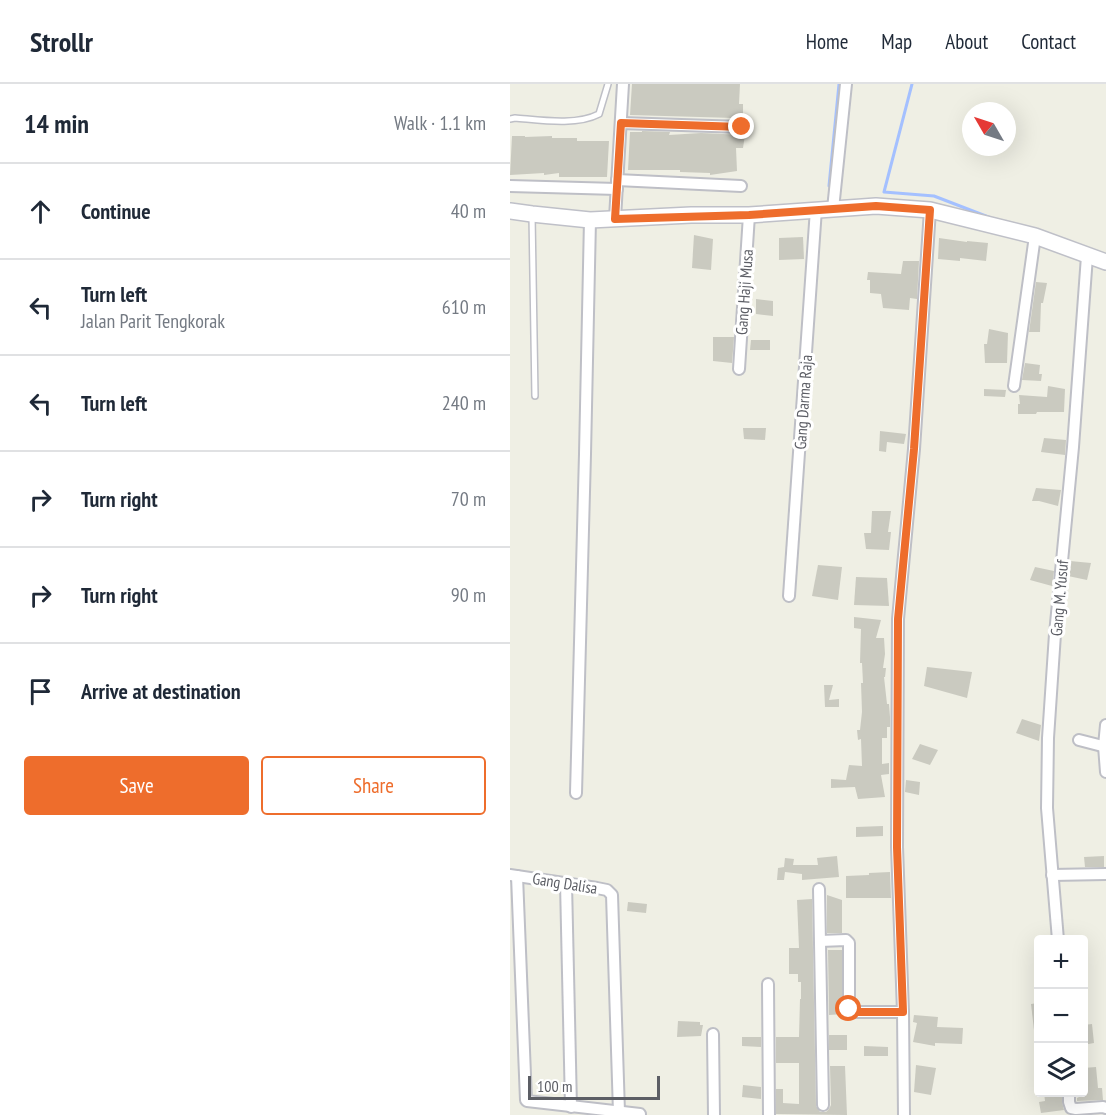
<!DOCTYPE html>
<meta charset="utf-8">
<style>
:root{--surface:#fff;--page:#f6f6f7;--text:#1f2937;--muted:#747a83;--line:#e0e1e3;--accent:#ee6d2c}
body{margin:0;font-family:"PT Sans Narrow",sans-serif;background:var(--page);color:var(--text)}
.controls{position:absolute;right:18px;bottom:18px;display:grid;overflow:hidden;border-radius:6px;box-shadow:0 6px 24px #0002}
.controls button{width:54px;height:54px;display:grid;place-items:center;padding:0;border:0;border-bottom:2px solid var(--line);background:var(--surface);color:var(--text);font:30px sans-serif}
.compass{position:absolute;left:452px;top:18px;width:54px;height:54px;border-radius:50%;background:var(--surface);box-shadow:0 6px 24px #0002;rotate:309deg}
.scale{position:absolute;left:18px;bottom:15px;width:132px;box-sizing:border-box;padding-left:6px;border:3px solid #5c5e65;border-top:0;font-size:16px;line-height:21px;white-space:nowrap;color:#5c5e65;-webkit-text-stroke:4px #fff;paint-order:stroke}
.stop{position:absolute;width:18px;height:18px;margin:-14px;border:4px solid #ee6d2c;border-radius:50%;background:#fff}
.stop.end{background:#ee6d2c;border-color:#fff;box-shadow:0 2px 6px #0008}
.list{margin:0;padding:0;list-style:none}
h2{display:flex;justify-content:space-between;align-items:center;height:78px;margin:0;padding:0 24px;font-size:26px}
h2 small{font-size:20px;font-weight:400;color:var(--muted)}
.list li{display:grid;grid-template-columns:39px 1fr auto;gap:18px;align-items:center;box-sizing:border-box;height:96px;padding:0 24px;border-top:2px solid var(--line)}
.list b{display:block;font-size:22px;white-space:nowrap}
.list p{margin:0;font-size:20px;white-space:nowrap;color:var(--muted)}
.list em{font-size:20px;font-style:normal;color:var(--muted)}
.actions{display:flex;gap:12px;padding:18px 24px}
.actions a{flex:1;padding:14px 0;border:2px solid var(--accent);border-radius:6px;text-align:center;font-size:21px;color:var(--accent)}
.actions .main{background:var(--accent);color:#fff}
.icon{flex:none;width:33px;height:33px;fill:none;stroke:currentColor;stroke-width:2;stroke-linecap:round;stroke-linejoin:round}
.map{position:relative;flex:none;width:596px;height:1031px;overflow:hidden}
header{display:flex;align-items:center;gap:36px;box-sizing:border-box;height:84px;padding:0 30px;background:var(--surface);border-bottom:2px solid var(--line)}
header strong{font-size:28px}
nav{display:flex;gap:33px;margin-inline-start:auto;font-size:21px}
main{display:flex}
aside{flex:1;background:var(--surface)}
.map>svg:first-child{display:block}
</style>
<header>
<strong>Strollr</strong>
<nav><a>Home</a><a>Map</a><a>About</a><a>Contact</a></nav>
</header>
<main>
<aside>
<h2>14 min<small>Walk · 1.1 km</small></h2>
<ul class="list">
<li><svg class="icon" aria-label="ahead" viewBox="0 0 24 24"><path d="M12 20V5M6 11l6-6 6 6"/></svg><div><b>Continue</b></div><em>40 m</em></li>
<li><svg class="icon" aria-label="left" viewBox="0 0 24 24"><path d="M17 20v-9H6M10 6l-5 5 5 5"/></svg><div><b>Turn left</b><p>Jalan Parit Tengkorak</p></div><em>610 m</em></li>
<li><svg class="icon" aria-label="left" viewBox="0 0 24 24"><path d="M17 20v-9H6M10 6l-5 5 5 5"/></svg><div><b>Turn left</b></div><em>240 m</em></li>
<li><svg class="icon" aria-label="right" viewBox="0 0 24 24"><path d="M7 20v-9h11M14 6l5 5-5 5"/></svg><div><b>Turn right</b></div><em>70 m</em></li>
<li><svg class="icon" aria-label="right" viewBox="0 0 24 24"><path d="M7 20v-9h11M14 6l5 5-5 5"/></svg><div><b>Turn right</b></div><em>90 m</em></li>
<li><svg class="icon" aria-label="arrive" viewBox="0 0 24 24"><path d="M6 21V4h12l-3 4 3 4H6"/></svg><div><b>Arrive at destination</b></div></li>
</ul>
<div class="actions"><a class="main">Save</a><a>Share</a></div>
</aside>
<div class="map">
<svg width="596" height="1031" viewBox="0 0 596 1031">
<rect width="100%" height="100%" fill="#efefe4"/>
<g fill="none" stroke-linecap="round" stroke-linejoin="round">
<g stroke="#a4c0ff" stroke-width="3">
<path d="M402,0L374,108L424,112L481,134"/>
<path d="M319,102L329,0"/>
</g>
</g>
<g fill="#cacac0">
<path d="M122,0H230L229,20H233V36L224,35V34L120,31Z"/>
<path d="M132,47L160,48L159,51L191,49L235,51L233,64H226L227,87L200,91V89L170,88V86H118L120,48H132Z"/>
<path d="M2,52H15V53L42,52V54H67V57H99L97,93H49V89L34,91V89L0,91Z"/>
<path d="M184,151L203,155L201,186L182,184Z"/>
<path d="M293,153L294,175L269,176V154Z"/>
<path d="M429,154L457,158V157L478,159L476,177L450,174V177L428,175Z"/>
<path d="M393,177H409L407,215L400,214L399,226L373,224L371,210L360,209V196H357L358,188L391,190Z"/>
<path d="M526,198L537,199L533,219H531L530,248H519Z"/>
<path d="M246,215L263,217V232L246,230Z"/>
<path d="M479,245L498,249L497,279H475L474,260H477Z"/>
<path d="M203,253H224L222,279L203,277Z"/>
<path d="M241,256H260V266H240Z"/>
<path d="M515,279L530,281L529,290H532L531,297L512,296Z"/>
<path d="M538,302L555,305L554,328H527L526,330H508V320H510L509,311L537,313Z"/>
<path d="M474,305L496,306L495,313L474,312Z"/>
<path d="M233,344H256L255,356L234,355Z"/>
<path d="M370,347L396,350L394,360L377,358L376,368L369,367Z"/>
<path d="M534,354L556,356L555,371L531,368Z"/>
<path d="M526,404L551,406L548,422L529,417H522Z"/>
<path d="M362,427H381L378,448H381L379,466L356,465L354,449H361Z"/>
<path d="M560,477L581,479L577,496L558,492Z"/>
<path d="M308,481L332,483L328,516L302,512Z"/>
<path d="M525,483L544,487L542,502L520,496Z"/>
<path d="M346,493L377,494L379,522L344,521Z"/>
<path d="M344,533L371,536L366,554H374L375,570L373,584H376L375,593H374L377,620H379L380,633V643H377V654H372V680L379,679V690L371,691L375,713L348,715L345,703L321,704V695L336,696L339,681L352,682L351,655L348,656L347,646H350L352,628L351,599H353L352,579H350L351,545L344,544Z"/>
<path d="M417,583L462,588L457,614L414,602Z"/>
<path d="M314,601H323L319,616L329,615V623H315Z"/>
<path d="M512,635L531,641L529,657L506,649Z"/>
<path d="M410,660L428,666L420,681L402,675Z"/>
<path d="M396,696L410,698L409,711L395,708Z"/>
<path d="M373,742V752L346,753V743Z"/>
<path d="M327,772L329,793L292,796V790L275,788L274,796H267L268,784L274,783L275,774L284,775L283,781H308L307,774Z"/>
<path d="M594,772V783H575L574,773Z"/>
<path d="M380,788L381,814H336V792L359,791V789Z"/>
<path d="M317,811L332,816V849H317Z"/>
<path d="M302,815L306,1022L310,1028H316L319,1025L321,1021L320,982H335L337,1031L266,1030V1005H273V1019L289,1020V979H266V953H289L290,915H291V898H288V890H279V864H289L287,816Z"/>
<path d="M118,818L137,820L136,829L117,827Z"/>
<path d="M318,866H332V925L334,930L319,931Z"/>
<path d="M528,919V946H524L521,920Z"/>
<path d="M404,931L428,933L427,943L453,944L452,960L425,959V962L403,958L407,939L403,938Z"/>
<path d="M168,937L190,938V941H193L191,952L167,953Z"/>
<path d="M582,940L584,959L573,961V941Z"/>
<rect x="319" y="951" width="18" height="15"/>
<path d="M232,953H251V963L232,962Z"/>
<path d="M354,962L378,963V972H354Z"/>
<path d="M406,981L426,984L421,1011L404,1008Z"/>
<path d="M586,983L588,1004H592L593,1016L567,1017V1014L569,1013V1008H573V984Z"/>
<path d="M233,1001L251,1003V1015L232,1013Z"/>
<path d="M534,1008H552V1018L554,1026L531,1029L529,1018L535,1017Z"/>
</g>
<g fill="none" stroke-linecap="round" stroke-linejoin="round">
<defs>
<g id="lane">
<path d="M0,35L5,34C30,36 66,42 89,30L98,0"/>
<path d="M22,131L25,312"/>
</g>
<g id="street">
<path d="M111,39L232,43"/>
<path d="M107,96L231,102"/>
<path d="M0,102L107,105"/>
<path d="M323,125L336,0"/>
<path d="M105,134L113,0"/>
<path d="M229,285L239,131"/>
<path d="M504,302L525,152"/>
<path d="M279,512L306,125"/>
<path d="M596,641L594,662L596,688"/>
<path d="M569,656L596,663"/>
<path d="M66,709L75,370L80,136"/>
<path d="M0,791L87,804L97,806L102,811L109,1028"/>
<path d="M542,791L596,790"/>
<path d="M7,792L16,1016L17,1017L130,1030"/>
<path d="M56,799L61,1023"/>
<path d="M309,805L313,1021"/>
<path d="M548,856L537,724L538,654L545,550L563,363L577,172"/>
<path d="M310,857L336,856L339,859V925L345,928H393"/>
<path d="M258,900L259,1031"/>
<path d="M203,950L204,1031"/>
<path d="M559,1008V1018L561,1024L566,1025L593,1023L596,1024"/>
<path d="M394,1031L393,928L387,763L388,535L404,365L420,126"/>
</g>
<path id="secondary" d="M0,127L22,130L80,136L181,131H239L366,122L420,126L525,152L596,178"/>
</defs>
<use href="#lane" stroke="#bebfc6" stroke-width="8"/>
<use href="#street" stroke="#bebfc6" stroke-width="14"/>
<use href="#secondary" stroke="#bfc0c8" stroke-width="18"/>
<use href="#lane" stroke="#fff" stroke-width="5"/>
<use href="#street" stroke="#fff" stroke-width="10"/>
<use href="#secondary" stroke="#fff" stroke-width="15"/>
</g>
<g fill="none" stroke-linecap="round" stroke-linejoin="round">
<path stroke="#ee6d2c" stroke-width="8" d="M232,43L111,39L105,135L239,131L366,122L420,126L404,365L388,535L387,763L393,928H345L339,925"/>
</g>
<g text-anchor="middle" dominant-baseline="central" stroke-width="6" stroke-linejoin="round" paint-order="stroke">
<g font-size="16" fill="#5c5e65" stroke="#fff">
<text transform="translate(234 208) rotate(-86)">Gang Haji Musa</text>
<text transform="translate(293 318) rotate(-86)">Gang Darma Raja</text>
<text transform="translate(549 514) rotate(-85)">Gang M. Yusuf</text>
<text transform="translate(55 799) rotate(9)">Gang Dalisa</text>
</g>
</g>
</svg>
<div class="controls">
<button>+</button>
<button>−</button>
<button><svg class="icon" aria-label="layers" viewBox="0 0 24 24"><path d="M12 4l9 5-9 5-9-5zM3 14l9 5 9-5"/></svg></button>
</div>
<svg class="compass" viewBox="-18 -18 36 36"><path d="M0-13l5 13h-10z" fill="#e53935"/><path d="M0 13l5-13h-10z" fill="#747a83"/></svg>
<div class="scale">100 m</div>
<div class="stop" style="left:339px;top:925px"></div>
<div class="stop end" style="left:232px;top:43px"></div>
</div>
</main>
